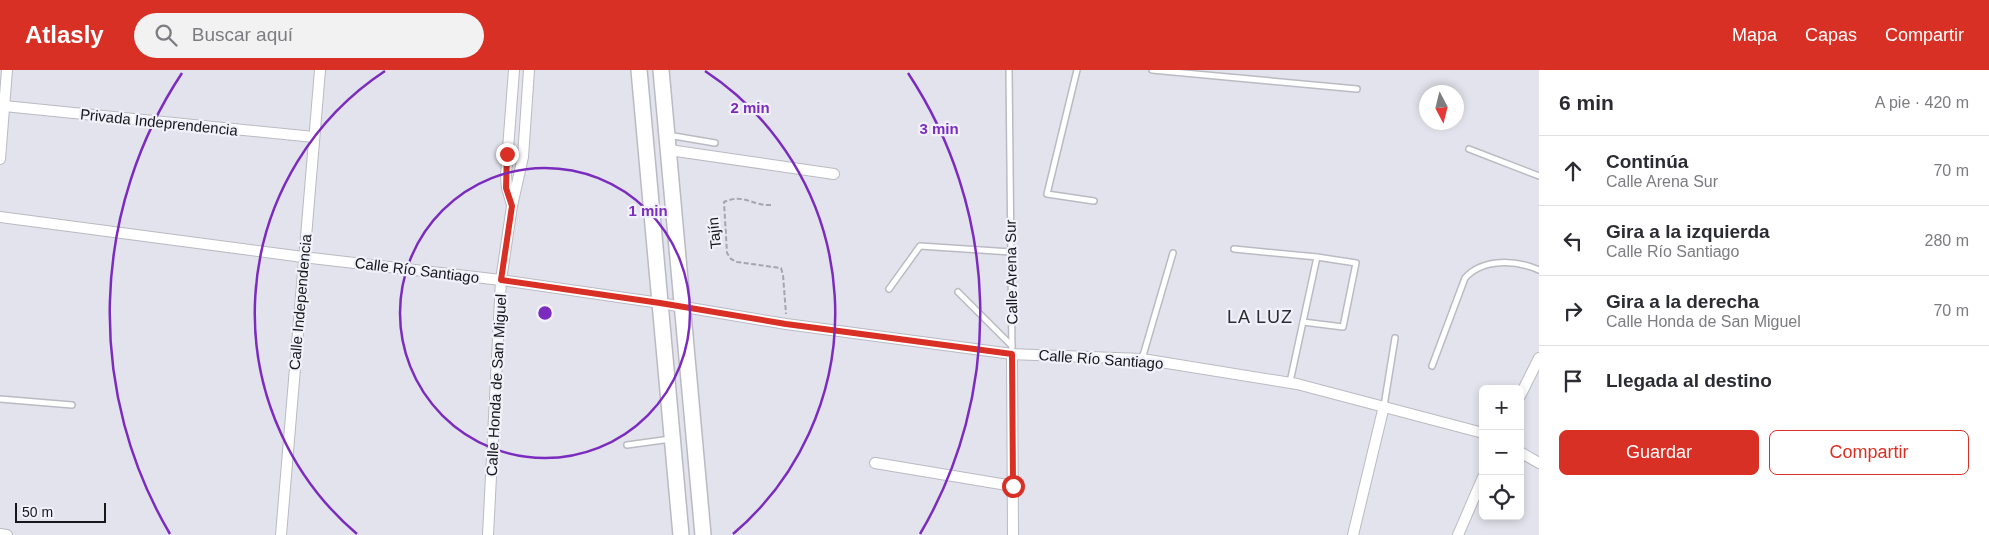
<!DOCTYPE html>
<html lang="es">
<meta charset="utf-8">
<style>
:root{--surface:#fff;--page:#f2f2f3;--text:#2b2b33;--muted:#7c7c81;--line:#e1e1e2;--accent:#d93025}
body{margin:0;font-family:Arial,sans-serif;background:var(--page);color:var(--text)}
.controls{position:absolute;right:15px;bottom:15px;display:grid;overflow:hidden;border-radius:8px;box-shadow:0 2px 8px #0003}
.controls button{width:45px;height:45px;display:grid;place-items:center;padding:0;border:0;border-bottom:1px solid var(--line);background:var(--surface);color:var(--text);font:25px sans-serif}
.compass{position:absolute;left:1419px;top:15px;width:45px;height:45px;border-radius:50%;background:var(--surface);box-shadow:0 2px 8px #0003;rotate:173deg}
.scale{position:absolute;left:15px;bottom:12px;width:91px;box-sizing:border-box;padding-left:5px;border:2px solid #16171a;border-top:0;font-size:14px;line-height:18px;white-space:nowrap;color:#16171a;-webkit-text-stroke:4px #f0f1fa;paint-order:stroke}
.stop{position:absolute;width:15px;height:15px;margin:-11px;border:4px solid #d93025;border-radius:50%;background:#fff}
.stop.end{background:#d93025;border-color:#fff;box-shadow:0 1px 5px #0008}
.list{margin:0;padding:0;list-style:none}
h2{display:flex;justify-content:space-between;align-items:center;height:65px;margin:0;padding:0 20px;font-size:21px}
h2 small{font-size:16px;font-weight:400;color:var(--muted)}
.list li{display:grid;grid-template-columns:32px 1fr auto;gap:15px;align-items:center;box-sizing:border-box;height:70px;padding:0 20px;border-top:1px solid var(--line)}
.list b{display:block;font-size:19px;white-space:nowrap}
.list p{margin:0;font-size:16px;white-space:nowrap;color:var(--muted)}
.list em{font-size:16px;font-style:normal;color:var(--muted)}
.actions{display:flex;gap:10px;padding:15px 20px}
.actions a{flex:1;padding:11px 0;border:1px solid var(--accent);border-radius:8px;text-align:center;font-size:18px;color:var(--accent)}
.actions .main{background:var(--accent);color:#fff}
.icon{flex:none;width:28px;height:28px;fill:none;stroke:currentColor;stroke-width:2;stroke-linecap:round;stroke-linejoin:round}
.map{position:relative;flex:none;width:1539px;height:465px;overflow:hidden}
header{display:flex;align-items:center;gap:30px;box-sizing:border-box;height:70px;padding:0 25px;background:var(--accent);color:#fff}
header strong{font-size:24px}
nav{display:flex;gap:28px;margin-inline-start:auto;font-size:18px}
.search{width:350px;height:45px;background:var(--page);display:flex;align-items:center;gap:12px;box-sizing:border-box;padding:0 18px;border-radius:28px;color:var(--muted);font-size:19px}
main{display:flex}
aside{flex:1;background:var(--surface)}
.map>svg:first-child{display:block}
</style>
<header>
<strong>Atlasly</strong>
<div class="search"><svg class="icon" aria-label="search" viewBox="0 0 24 24"><circle cx="10" cy="10" r="6"/><path d="M15 15l6 6"/></svg>Buscar aquí</div>
<nav><a>Mapa</a><a>Capas</a><a>Compartir</a></nav>
</header>
<main>
<div class="map">
<svg width="1539" height="465" viewBox="0 0 1539 465">
<rect width="100%" height="100%" fill="#e3e3ed"/>
<g fill="none" stroke-linecap="round" stroke-linejoin="round">
<defs>
<g id="lane">
<path d="M1009,0L1012,284"/>
<path d="M1077,0L1047,124L1094,131"/>
<path d="M1152,0L1357,19"/>
<path d="M668,65L715,73"/>
<path d="M1469,79L1539,106"/>
<path d="M1234,179L1317,187L1290,312"/>
<path d="M889,219L920,176L1011,182"/>
<path d="M958,222L1012,276"/>
<path d="M1303,252L1343,257L1356,193L1317,187"/>
<path d="M1142,289L1173,183"/>
<path d="M1432,296L1465,208C1483,188 1516,190 1539,200"/>
<path d="M0,329L72,335"/>
<path d="M1384,336L1395,268"/>
<path d="M627,375L671,369"/>
</g>
<g id="street">
<path d="M4,36L314,67"/>
<path d="M669,80L834,104"/>
<path d="M0,89L7,0"/>
<path d="M512,135L507,118L506,105L514,0"/>
<path d="M0,147L303,187L501,210L660,233L786,254L1012,284L1142,289L1297,314L1483,363"/>
<path d="M1012,284L1013,465"/>
<path d="M1520,326L1539,288"/>
<path d="M1520,382L1539,393"/>
<path d="M875,393L1013,416"/>
<path d="M0,464L7,465"/>
<path d="M281,465L320,0"/>
<path d="M488,465L501,210L512,136L523,87L529,0"/>
<path d="M1353,465L1384,336"/>
<path d="M1458,465L1483,407"/>
</g>
<g id="secondary">
<path d="M639,0L681,465"/>
<path d="M661,0L703,465"/>
</g>
</defs>
<use href="#lane" stroke="#babac3" stroke-width="8"/>
<use href="#street" stroke="#babac3" stroke-width="12"/>
<use href="#secondary" stroke="#babac3" stroke-width="18"/>
<path stroke="#a5a5ad" stroke-width="2" stroke-dasharray="5 2.5" stroke-linecap="butt" d="M771,135C752,136 744,123 724,132L727,183L731,189L737,192L781,198L783,205L786,244"/>
<use href="#lane" stroke="#fff" stroke-width="5"/>
<use href="#street" stroke="#fff" stroke-width="10"/>
<use href="#secondary" stroke="#fff" stroke-width="15"/>
</g>
<g fill="none" stroke-linecap="round" stroke-linejoin="round">
<path stroke="#d93025" stroke-width="6" d="M507,84L506,118L512,136L501,210L660,233L786,254L1012,284L1013,416"/>
</g>
<g fill="none" stroke="#7b2cbf" stroke-width="2.5">
<circle cx="545" cy="243" r="145"/>
<path d="M357 464A290 290 0 0 1 385 1M705 1A290 290 0 0 1 733 464"/>
<path d="M170 464A435 435 0 0 1 182 3M908 3A435 435 0 0 1 920 464"/>
</g>
<g text-anchor="middle" dominant-baseline="central" stroke-width="4.5" stroke-linejoin="round" paint-order="stroke">
<g font-size="15" fill="#16171a" stroke="#f0f1fa">
<text transform="translate(159 52) rotate(6)">Privada Indeprendencia</text>
<text transform="translate(714 163) rotate(-96)">Tajín</text>
<text transform="translate(417 200) rotate(7)">Calle Río Santiago</text>
<text transform="translate(1011 202) rotate(-91)">Calle Arena Sur</text>
<text transform="translate(300 232) rotate(-85)">Calle Independencia</text>
<text transform="translate(1101 289) rotate(4)">Calle Río Santiago</text>
<text transform="translate(496 315) rotate(-87)">Calle Honda de San Miguel</text>
</g>
<g font-size="18" letter-spacing="1" fill="#2b2b32" stroke="#f0f1fa">
<text x="1260" y="247">LA LUZ</text>
</g>
</g>
<circle cx="545" cy="243" r="8" fill="#7b2cbf" stroke="#f0f1fa" stroke-width="2.5"/>
<g font-size="15" text-anchor="middle" font-weight="bold" fill="#7b2cbf" stroke="#f0f1fa" stroke-width="4.5" stroke-linejoin="round" paint-order="stroke">
<text x="750" y="43">2 min</text>
<text x="939" y="64">3 min</text>
<text x="648" y="146">1 min</text>
</g>
</svg>
<div class="controls">
<button>+</button>
<button>−</button>
<button><svg class="icon" aria-label="locate" viewBox="0 0 24 24"><circle cx="12" cy="12" r="6"/><path d="M12 2v4M12 18v4M2 12h4M18 12h4"/></svg></button>
</div>
<svg class="compass" viewBox="-18 -18 36 36"><path d="M0-13l5 13h-10z" fill="#e53935"/><path d="M0 13l5-13h-10z" fill="#7c7c81"/></svg>
<div class="scale">50 m</div>
<div class="stop" style="left:1013px;top:416px"></div>
<div class="stop end" style="left:507px;top:84px"></div>
</div>
<aside>
<h2>6 min<small>A pie · 420 m</small></h2>
<ul class="list">
<li><svg class="icon" aria-label="ahead" viewBox="0 0 24 24"><path d="M12 20V5M6 11l6-6 6 6"/></svg><div><b>Continúa</b><p>Calle Arena Sur</p></div><em>70 m</em></li>
<li><svg class="icon" aria-label="left" viewBox="0 0 24 24"><path d="M17 20v-9H6M10 6l-5 5 5 5"/></svg><div><b>Gira a la izquierda</b><p>Calle Río Santiago</p></div><em>280 m</em></li>
<li><svg class="icon" aria-label="right" viewBox="0 0 24 24"><path d="M7 20v-9h11M14 6l5 5-5 5"/></svg><div><b>Gira a la derecha</b><p>Calle Honda de San Miguel</p></div><em>70 m</em></li>
<li><svg class="icon" aria-label="arrive" viewBox="0 0 24 24"><path d="M6 21V4h12l-3 4 3 4H6"/></svg><div><b>Llegada al destino</b></div></li>
</ul>
<div class="actions"><a class="main">Guardar</a><a>Compartir</a></div>
</aside>
</main>
